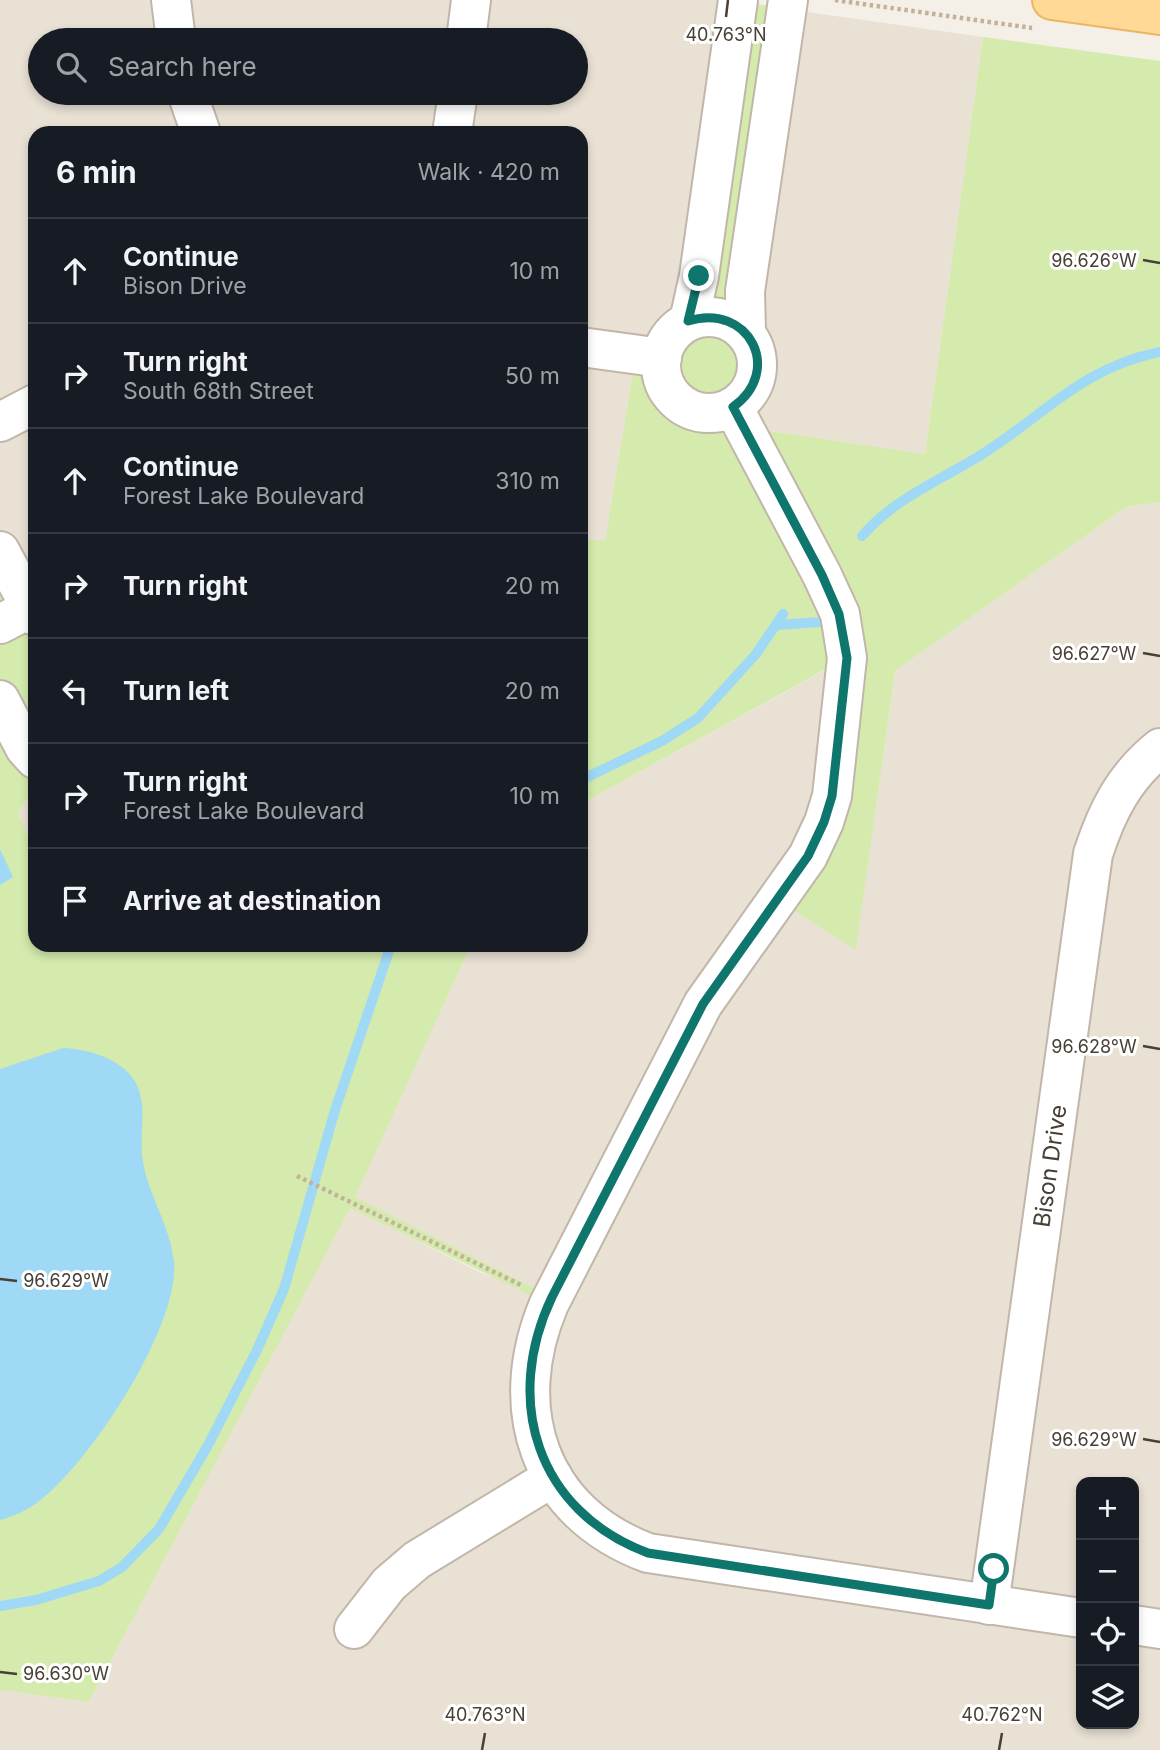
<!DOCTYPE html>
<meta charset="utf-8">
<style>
:root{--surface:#171b24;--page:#20242c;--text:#f1f3f6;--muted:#9ea1a6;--line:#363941}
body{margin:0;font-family:Inter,sans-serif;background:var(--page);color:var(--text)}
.controls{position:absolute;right:21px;bottom:21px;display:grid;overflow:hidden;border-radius:14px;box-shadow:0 4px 10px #0003}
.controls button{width:63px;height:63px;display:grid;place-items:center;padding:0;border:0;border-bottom:2px solid var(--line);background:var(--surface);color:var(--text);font:35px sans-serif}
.stop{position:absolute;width:21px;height:21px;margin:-16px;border:5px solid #0f766e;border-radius:50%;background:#fff}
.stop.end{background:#0f766e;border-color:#fff;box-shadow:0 2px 7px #0008}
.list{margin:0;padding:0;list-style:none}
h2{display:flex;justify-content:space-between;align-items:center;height:91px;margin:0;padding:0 28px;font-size:30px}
h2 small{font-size:23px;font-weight:400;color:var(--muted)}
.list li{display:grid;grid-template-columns:46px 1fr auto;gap:21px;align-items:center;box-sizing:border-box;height:105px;padding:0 28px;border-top:2px solid var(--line)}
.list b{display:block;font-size:26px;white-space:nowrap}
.list p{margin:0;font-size:23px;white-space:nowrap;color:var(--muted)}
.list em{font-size:23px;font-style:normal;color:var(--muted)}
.icon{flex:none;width:38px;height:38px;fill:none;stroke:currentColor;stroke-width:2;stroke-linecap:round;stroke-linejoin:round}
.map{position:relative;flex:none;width:1160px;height:1750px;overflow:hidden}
.search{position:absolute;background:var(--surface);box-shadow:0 4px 10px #0003;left:28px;top:28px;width:560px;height:77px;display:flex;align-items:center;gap:18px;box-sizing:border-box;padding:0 24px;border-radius:38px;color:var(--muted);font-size:26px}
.panel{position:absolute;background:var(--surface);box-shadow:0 4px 10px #0003;left:28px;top:126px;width:560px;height:826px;border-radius:21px}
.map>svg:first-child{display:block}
</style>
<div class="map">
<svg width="1160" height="1750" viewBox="0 0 1160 1750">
<rect width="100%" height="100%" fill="#f4efe7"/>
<g fill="#e9e1d4" fill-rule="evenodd">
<path d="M0,0H727L692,309L664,348L636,355L605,542L581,539V133H35V616L0,551ZM40,40H576V93H40Z"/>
<path d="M786,9L983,37L925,454L743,427L742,401L757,374L758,363L752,342Z"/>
<path d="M1160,502V1750H0V1690L89,1702L350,1207L481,1273L552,1297L354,1197L471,945H581V804L847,658L856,949L895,671L1126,507ZM1081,1482H1134V1724H1081Z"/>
<path d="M35,785V854L18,813Z"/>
</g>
<g fill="#d4ebad">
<path d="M738,1L786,9L752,342C763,370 754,376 743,399C740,406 743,419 744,427L925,454L983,37L1160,61V502L1126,507L895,671L856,950L776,899L808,856L846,658L581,804V539L605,541L636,355L664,348L678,328Z"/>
<path d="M0,551L35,616V785L18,813L35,854V945H471L355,1197L552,1297L549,1304L350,1208L89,1702L0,1690Z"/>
</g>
<g fill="#9fd9f5">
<path d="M0,849L13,877L0,885Z"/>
<path d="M63,1048C93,1049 136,1063 141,1098C145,1119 139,1140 143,1162C149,1197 171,1227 174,1263C179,1328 89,1464 38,1502C26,1511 14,1516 0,1520V1069Z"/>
</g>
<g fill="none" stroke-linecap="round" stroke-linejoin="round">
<g stroke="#9fd9f5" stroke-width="10">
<path d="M862,536C895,498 939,481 981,455C1045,415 1081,368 1160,352"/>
<path d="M776,625L821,622"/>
<path d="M581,780L662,741L698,718L756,654L783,614"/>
<path d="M0,1606L36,1600L99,1581L122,1567L159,1529L207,1447L257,1350L284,1289L335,1110L391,945"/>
</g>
<defs>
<g id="minor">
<path d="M171,0L176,40"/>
<path d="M466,40L471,0"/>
<path d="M187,93L201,133"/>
<path d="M452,133L458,93"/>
<circle cx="709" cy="365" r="48"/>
<path d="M689,321L699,276L738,0"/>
<path d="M746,333L745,291L788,0"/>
<path d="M581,347L662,358"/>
<path d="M733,407L822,575L840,614L847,658L832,796L824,822L808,856L703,1004L549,1304C505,1408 538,1512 648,1553L1081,1618"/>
<path d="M0,422L35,404"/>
<path d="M0,551L35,616"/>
<path d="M0,624L31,608"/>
<path d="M0,700L25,748L35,759"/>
<path d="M989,1605L1093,854C1107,811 1124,777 1160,748"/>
<path d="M1134,1625L1160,1629"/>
<path d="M354,1629L389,1584L417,1560L553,1477"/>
</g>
<path id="major" d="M1052,0L1160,15"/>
</defs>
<use href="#minor" stroke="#c1b6a9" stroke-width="42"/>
<use href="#major" stroke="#ecb65e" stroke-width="42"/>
<g stroke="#c3b199" stroke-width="4.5" stroke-dasharray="3.5 3.5" stroke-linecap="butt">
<path d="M835,0L1032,28"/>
<path d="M297,1176L521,1285"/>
</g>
<use href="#minor" stroke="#fff" stroke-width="38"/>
<use href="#major" stroke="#ffd995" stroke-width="38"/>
</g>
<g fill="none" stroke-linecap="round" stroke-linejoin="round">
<path stroke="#0f766e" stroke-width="9" d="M699,276L688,321C749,302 784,371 733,407L822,575L839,614L847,658L832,796L824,822L808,856L703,1004L552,1297C503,1400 536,1511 648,1553L989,1605L994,1569"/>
</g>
<path fill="none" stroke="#483f35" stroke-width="2.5" d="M726,17L728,0M1143,260L1160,263M1143,653L1160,656M1143,1046L1160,1049M0,1279L17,1281M1143,1439L1160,1442M0,1672L17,1674M482,1750L485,1733M999,1750L1002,1733"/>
<g text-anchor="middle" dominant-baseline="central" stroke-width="6" stroke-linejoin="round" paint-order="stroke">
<g font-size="23" fill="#483f35" stroke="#fff">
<text transform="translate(1050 1166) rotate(-82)">Bison Drive</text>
</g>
</g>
<g font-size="18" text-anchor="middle" fill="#483f35" stroke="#fff" stroke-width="6" stroke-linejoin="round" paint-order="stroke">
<text x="726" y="41">40.763°N</text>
<text x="1094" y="267">96.626°W</text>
<text x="1094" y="660">96.627°W</text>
<text x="1094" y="1053">96.628°W</text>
<text x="66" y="1287">96.629°W</text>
<text x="1094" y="1446">96.629°W</text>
<text x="66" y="1680">96.630°W</text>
<text x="485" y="1721">40.763°N</text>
<text x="1002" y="1721">40.762°N</text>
</g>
</svg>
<div class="controls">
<button>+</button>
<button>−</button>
<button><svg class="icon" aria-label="locate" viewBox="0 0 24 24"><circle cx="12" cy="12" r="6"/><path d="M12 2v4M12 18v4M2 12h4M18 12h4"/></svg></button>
<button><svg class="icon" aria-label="layers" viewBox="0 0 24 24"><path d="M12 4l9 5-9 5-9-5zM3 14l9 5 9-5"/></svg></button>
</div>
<div class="stop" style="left:994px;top:1569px"></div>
<div class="stop end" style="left:699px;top:276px"></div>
<div class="search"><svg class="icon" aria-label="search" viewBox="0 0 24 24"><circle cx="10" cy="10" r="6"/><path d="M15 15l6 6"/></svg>Search here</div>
<section class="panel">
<h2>6 min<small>Walk · 420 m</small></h2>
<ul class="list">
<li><svg class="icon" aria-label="ahead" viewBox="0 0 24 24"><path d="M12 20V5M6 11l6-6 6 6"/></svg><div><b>Continue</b><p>Bison Drive</p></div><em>10 m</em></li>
<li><svg class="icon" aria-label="right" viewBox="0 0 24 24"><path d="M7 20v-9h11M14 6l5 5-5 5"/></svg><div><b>Turn right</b><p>South 68th Street</p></div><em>50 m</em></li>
<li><svg class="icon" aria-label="ahead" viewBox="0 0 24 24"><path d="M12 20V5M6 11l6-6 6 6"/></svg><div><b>Continue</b><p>Forest Lake Boulevard</p></div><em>310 m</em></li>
<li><svg class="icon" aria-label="right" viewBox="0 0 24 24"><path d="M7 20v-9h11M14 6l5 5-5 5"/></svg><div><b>Turn right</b></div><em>20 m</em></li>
<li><svg class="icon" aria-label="left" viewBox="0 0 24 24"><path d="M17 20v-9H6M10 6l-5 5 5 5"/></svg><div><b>Turn left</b></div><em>20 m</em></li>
<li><svg class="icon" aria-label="right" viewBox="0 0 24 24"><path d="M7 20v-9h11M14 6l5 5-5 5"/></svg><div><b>Turn right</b><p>Forest Lake Boulevard</p></div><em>10 m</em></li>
<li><svg class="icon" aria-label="arrive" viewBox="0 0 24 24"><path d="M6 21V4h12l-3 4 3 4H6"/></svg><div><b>Arrive at destination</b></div></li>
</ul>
</section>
</div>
